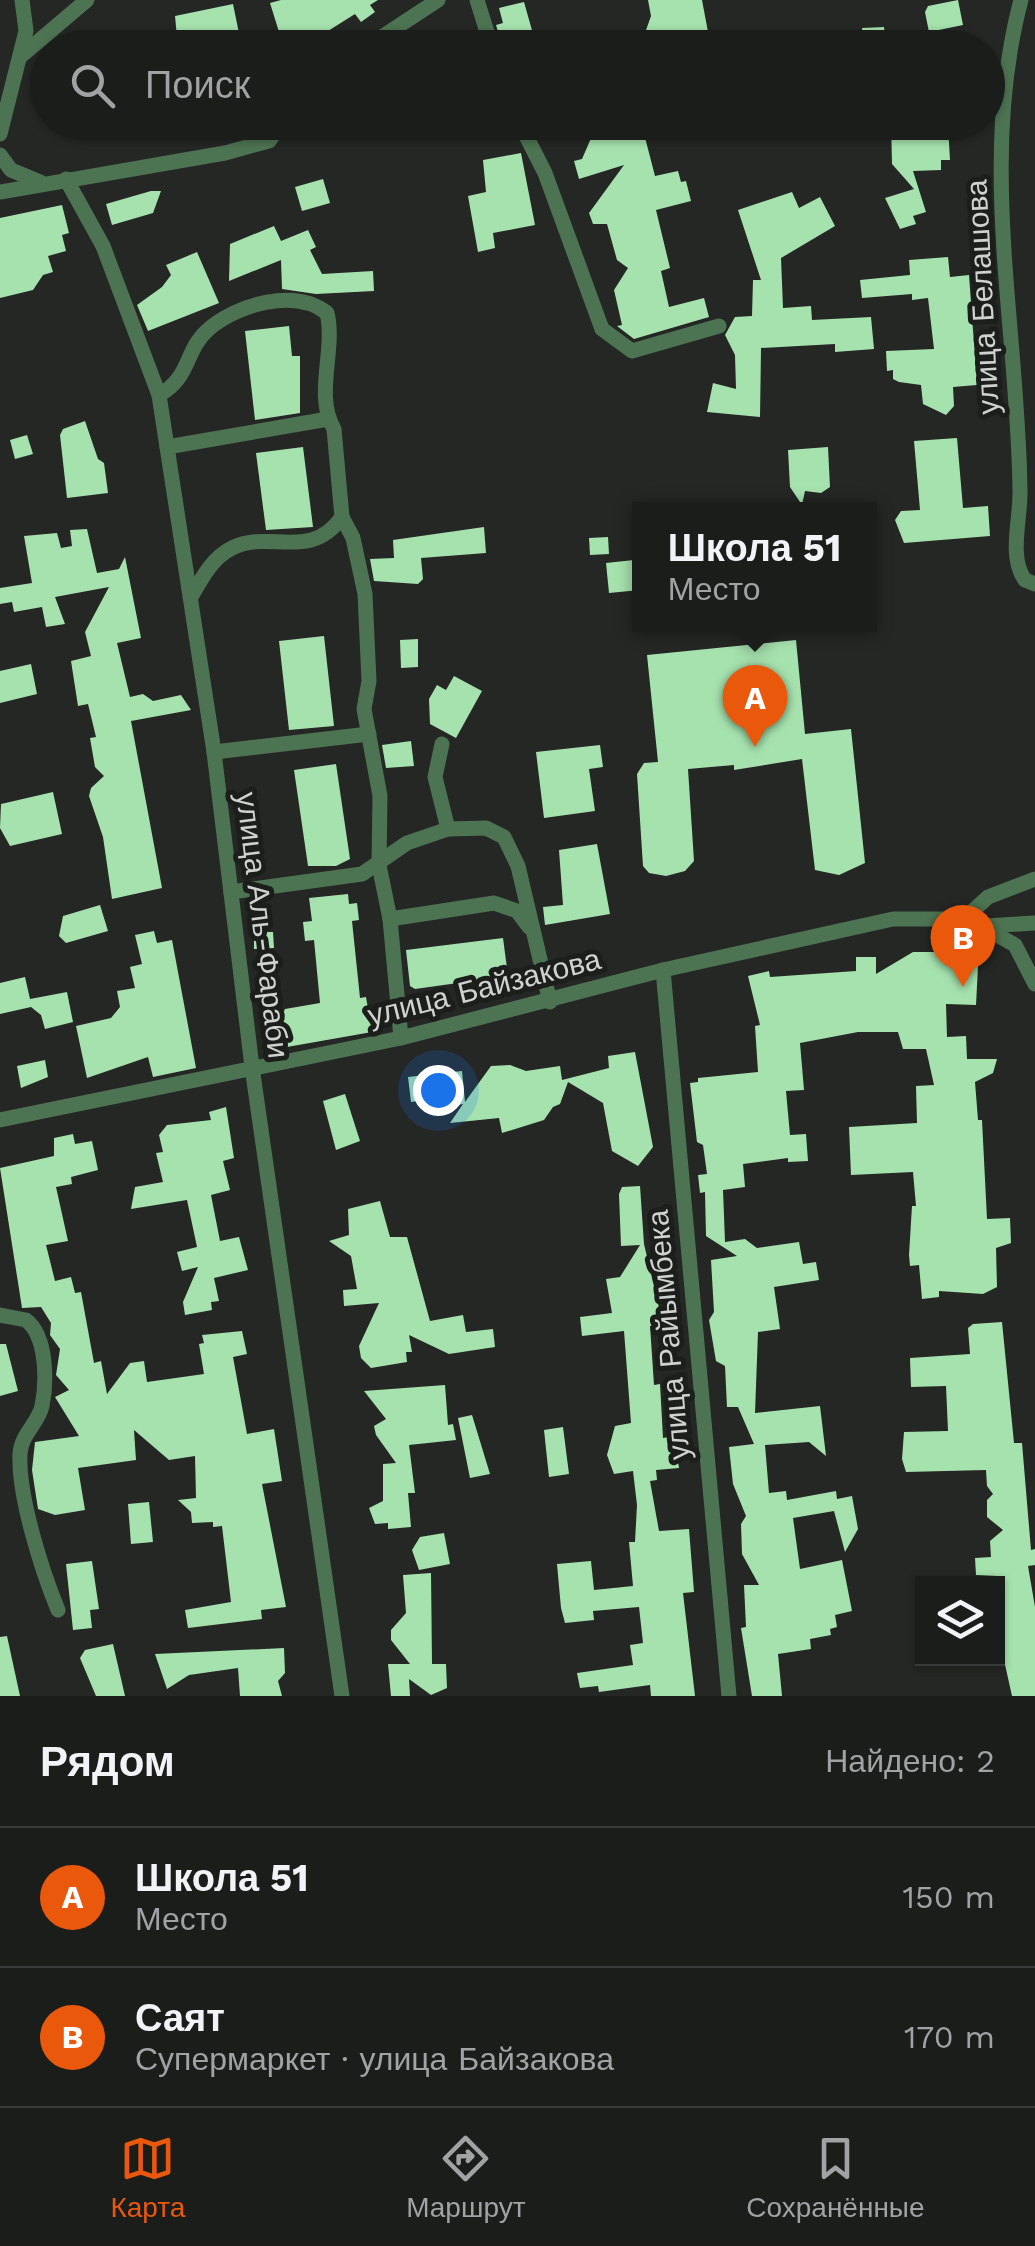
<!DOCTYPE html>
<html lang="ru">
<meta charset="utf-8">
<style>
:root{--surface:#1b1d1b;--page:#282a28;--text:#f1f3f6;--muted:#a0a2a3;--line:#393b3a;--accent:#ea580c}
body{margin:0;font-family:"Work Sans",sans-serif;background:var(--page);color:var(--text)}
.controls{position:absolute;right:30px;bottom:30px;display:grid;overflow:hidden;border-radius:0px;box-shadow:0 2px 8px #0004}
.controls button{width:90px;height:90px;display:grid;place-items:center;padding:0;border:0;border-bottom:2px solid var(--line);background:var(--surface);color:var(--text);font:50px sans-serif}
.you{position:absolute;left:438px;top:1090px;width:35px;height:35px;margin:-25px;border:8px solid #fff;border-radius:50%;background:#1a73e8;box-shadow:0 0 0 15px #1a73e833}
.badge{display:grid;place-items:center;width:65px;height:65px;border-radius:50%;background:var(--accent);color:#fff;font-size:32px;font-weight:700}
.pin{position:absolute;translate:-50% -82px;filter:drop-shadow(0 2px 5px #0008)}
.pin::after{content:'';position:absolute;top:52px;width:35px;height:30px;background:inherit;clip-path:polygon(0 0,100% 0,50% 100%)}
.popup{position:absolute;left:632px;top:502px;width:245px;height:130px;box-sizing:border-box;display:grid;place-content:center;border-radius:0px;background:var(--surface);filter:drop-shadow(0 2px 8px #0005);font-size:32px;white-space:nowrap;color:var(--muted)}
.popup b{font-size:38px;color:var(--text)}
.popup::after{content:'';position:absolute;left:50%;top:100%;margin-left:-20px;border:20px solid transparent;border-top-color:var(--surface)}
.list{margin:0;padding:0;list-style:none}
h2{display:flex;justify-content:space-between;align-items:center;height:130px;margin:0;padding:0 40px;font-size:42px}
h2 small{font-size:32px;font-weight:400;color:var(--muted)}
.list li{display:grid;grid-template-columns:65px 1fr auto;gap:30px;align-items:center;box-sizing:border-box;height:140px;padding:0 40px;border-top:2px solid var(--line)}
.list b{display:block;font-size:38px;white-space:nowrap}
.list p{margin:0;font-size:32px;white-space:nowrap;color:var(--muted)}
.list em{font-size:32px;font-style:normal;color:var(--muted)}
.icon{flex:none;width:55px;height:55px;fill:none;stroke:currentColor;stroke-width:2;stroke-linecap:round;stroke-linejoin:round}
.map{position:relative;flex:none;width:1035px;height:1696px;overflow:hidden}
.search{position:absolute;background:var(--surface);box-shadow:0 2px 8px #0004;left:30px;right:30px;top:30px;height:110px;display:flex;align-items:center;gap:25px;box-sizing:border-box;padding:0 35px;border-radius:55px;color:var(--muted);font-size:38px}
.sheet{height:410px;background:var(--surface)}
nav{display:flex;justify-content:space-around;align-items:center;box-sizing:border-box;height:140px;border-top:2px solid var(--line);background:var(--surface);font-size:28px;color:var(--muted)}
nav a{display:grid;justify-items:center;gap:5px}
nav .on{color:var(--accent)}
.map>svg:first-child{display:block}
</style>
<div class="map">
<svg width="1035" height="1696" viewBox="0 0 1035 1696">
<rect width="100%" height="100%" fill="#242724"/>
<g fill="#a6e2ae">
<path d="M281,0H378L370,5L375,12L361,22L355,14L328,31L334,48H284L270,3Z"/>
<path d="M648,0H702L711,48H660L645,33L651,16Z"/>
<path d="M958,0L963,25L929,32L925,12L928,6Z"/>
<path d="M524,2L537,48H503L496,25L503,23L499,8Z"/>
<path d="M233,4L242,48H178L175,16Z"/>
<path d="M884,27L886,48H863L862,28Z"/>
<path d="M598,122H641L655,176L678,171L681,182L686,181L691,201L656,210L670,268L661,271L669,307L704,298L709,317L634,339L617,326L622,325L614,290L628,268L617,260L607,224H593L589,213L624,165L579,179L574,161L582,159Z"/>
<path d="M891,122L948,126L950,160H941V170L913,171L926,212L913,216L916,224L900,229L885,198L914,189L892,164Z"/>
<path d="M521,153L535,225L493,233L495,248L478,252L468,196L486,192L483,160Z"/>
<path d="M323,179L330,203L302,211L295,187Z"/>
<path d="M151,191H161L153,213L112,225L106,204Z"/>
<path d="M792,192L799,208L820,197L835,226L781,258L783,308L811,306L812,320L871,317L874,349L835,352V344L761,348L760,417L707,412L713,383L736,389L735,355L725,335L735,317L752,316L753,280H761L738,210Z"/>
<path d="M62,205L69,233L62,235L66,251L48,256L53,272L43,275L33,290L0,298V218Z"/>
<path d="M274,226L281,241L308,230L316,247L310,250L322,274L373,271L374,291L316,294L282,289L281,260L229,281L230,244Z"/>
<path d="M197,252L219,303L148,331L137,305L162,287L171,275L166,265Z"/>
<path d="M948,257L950,277L969,275L977,385L953,387L954,406L946,415L923,404L921,385L899,382L893,379V370L887,371L886,351L934,349L928,298L912,300V294L862,298L860,280L910,275L909,260Z"/>
<path d="M289,326L292,356H300V413L255,420L245,331Z"/>
<path d="M85,421L98,459L104,463L108,493L67,498L60,435L63,429Z"/>
<path d="M27,435L33,454L15,459L10,440Z"/>
<path d="M957,438L963,508L988,506L990,536L904,543L895,520L901,511L920,510L914,441Z"/>
<path d="M303,447L313,527L266,530L256,453Z"/>
<path d="M828,447L830,487L821,493L805,491L802,505L790,487L788,450Z"/>
<path d="M484,527L486,553L421,558L423,579L418,584L374,581L370,559L394,558L393,540Z"/>
<path d="M87,529L97,573L119,569L125,557L141,638L117,643L130,697L143,694L153,701L181,695L191,710L131,721L162,888L112,899L103,837L89,796L91,788L104,776L95,767L90,738L96,737L88,704L78,706L71,661L91,656L85,632L109,587L55,597L65,624L46,627L42,607L14,612L12,602L0,604V588L32,583L24,536L57,533L61,548L72,546L70,530Z"/>
<path d="M608,537L609,554L590,555L589,538Z"/>
<path d="M634,560L640,564V590L609,593L606,563Z"/>
<path d="M324,636L334,726L289,730L279,641Z"/>
<path d="M418,639V667L401,668L400,640Z"/>
<path d="M796,640L805,734L851,729L865,863L839,875L815,870L802,759L734,770V765L688,769L694,861L685,871L666,876L649,873L643,866L637,774L644,763L658,762L647,655Z"/>
<path d="M31,664L37,694L0,703V671Z"/>
<path d="M454,676L482,691L456,738L430,724L429,699L437,685L446,690Z"/>
<path d="M411,741L414,766L386,768L382,745Z"/>
<path d="M600,745L603,767L589,769L595,811L544,818L536,752Z"/>
<path d="M336,764L350,859L336,866H308L294,770Z"/>
<path d="M53,792L62,834L10,846L0,828L1,804Z"/>
<path d="M597,844L610,914L545,925L543,907L563,905L559,850Z"/>
<path d="M348,894L349,904L357,903L359,920L352,921L360,998L366,997L372,1032L287,1047L282,1015L285,1009L320,1003L314,940L305,941L303,922L312,921L309,898Z"/>
<path d="M100,905L108,931L66,943L59,936L63,916Z"/>
<path d="M154,931L157,943L172,940L196,1068L153,1077L148,1057L87,1078L76,1026L111,1018L120,1007L117,991L135,988L130,967L142,964L135,935Z"/>
<path d="M254,932H273L274,948L254,949Z"/>
<path d="M503,938L508,976L415,989L410,986L406,950Z"/>
<path d="M913,952H945V965L978,966L976,1005L946,1004L947,1037L966,1036L967,1059H997L993,1073L975,1082L978,1120H982L987,1219L1010,1218L1011,1243L996,1248L997,1287L983,1294L939,1291V1297L922,1299L919,1265L910,1266L909,1255L912,1206H916L913,1172L851,1175L849,1127L917,1123L916,1086L934,1085L926,1049H903L898,1032H858L800,1043L804,1090L786,1091L790,1135L806,1134L808,1161L788,1162V1158L743,1164L745,1187L723,1190L725,1242L745,1239L757,1248L799,1242L803,1264L816,1262L819,1280L774,1287L780,1329L758,1332L755,1413L820,1406L826,1456L809,1442L765,1445L769,1493L786,1491L787,1500L836,1491L837,1499L852,1496L858,1529L845,1552L834,1511L793,1518L800,1569L842,1560L852,1611L835,1615L837,1627L830,1629L831,1635L810,1639L811,1649L778,1654L782,1696H752L741,1628L746,1627L744,1585H759L742,1554L741,1524L746,1516L733,1484L729,1447L754,1444L738,1407H727L725,1366L716,1361L709,1320L714,1312L711,1260L737,1256L706,1236L705,1192L700,1193L698,1175L707,1174L703,1145L697,1142L690,1083L698,1082V1078L758,1072L755,1026L760,1025L748,976L769,971L770,977L856,971V957H876V974Z"/>
<path d="M25,977L30,999L67,992L73,1022L45,1029L41,1015L31,1007L0,1014V983Z"/>
<path d="M635,1052L653,1147L638,1166L612,1151L603,1103L568,1082L560,1104L553,1107L544,1120L502,1133L499,1118L450,1123L463,1104L428,1109L427,1100L411,1102L408,1077L462,1071L465,1102L491,1066L510,1065L526,1071L560,1066L562,1080L609,1068L608,1056Z"/>
<path d="M45,1060L48,1077L21,1088L17,1066Z"/>
<path d="M345,1094L360,1141L336,1150L323,1101Z"/>
<path d="M226,1107L234,1158L223,1161L230,1190L211,1195L220,1241L239,1237L248,1270L214,1278L219,1301L211,1302L212,1310L185,1315L183,1302L198,1267L182,1271L177,1252L197,1247L187,1200L131,1209L135,1187L163,1182L156,1153L163,1152L159,1135L167,1125L211,1120L209,1112Z"/>
<path d="M73,1134L75,1144L92,1141L98,1170L71,1177L72,1184L56,1187L68,1241L46,1245L55,1281L71,1277L75,1293L81,1292L94,1363L101,1361L107,1394L130,1363L144,1361L147,1382L204,1374L199,1344L204,1343L202,1335L242,1331L247,1354L233,1357L247,1434L274,1429L282,1481L262,1484L286,1607L261,1610L262,1619L188,1628L185,1610L231,1602L222,1526L213,1527V1522L192,1523L191,1512L178,1500L196,1498L195,1456L169,1460L134,1430L136,1460L78,1468L85,1510L55,1515L38,1509L32,1470L35,1442L79,1436L55,1397L69,1390L56,1375L60,1349L50,1335L51,1323L41,1307L22,1308L0,1168L54,1156V1138Z"/>
<path d="M640,1186L644,1244L663,1325L650,1326L654,1385L660,1384L663,1438L674,1436L679,1468L656,1470L657,1480L650,1481L659,1531L689,1529L694,1592L683,1593L695,1696H651L650,1685L599,1692L598,1686L580,1688L577,1673L633,1665L630,1645L643,1643L639,1607L593,1611L594,1620L565,1623L561,1608L557,1564L591,1561L594,1590L633,1586L629,1542H635L637,1505L633,1471L614,1474L607,1455L615,1426L631,1423L624,1331L582,1336L580,1317L612,1313L606,1279L620,1277L640,1245L621,1246L619,1194L622,1187Z"/>
<path d="M380,1201L390,1237H407L430,1321L463,1315L466,1332L493,1329L495,1347L449,1354L409,1335L412,1352H406L407,1362L371,1368L361,1358L359,1346L379,1303L344,1306L343,1290L357,1289L351,1256L329,1241L349,1235L348,1209Z"/>
<path d="M1002,1322L1014,1443H1022L1031,1550L1035,1549V1565L1028,1566L1035,1607V1696H1012L998,1633V1576L976,1575L975,1558L991,1557L990,1541L1003,1530L987,1517V1500L993,1494L987,1486L986,1470L906,1472L902,1459L904,1432L948,1431L946,1386L911,1387L910,1358L970,1354L968,1328L973,1324Z"/>
<path d="M0,1344H6L18,1391L0,1396Z"/>
<path d="M445,1385L448,1425L453,1424L456,1440L409,1445L415,1493H408L411,1527L388,1529V1523L375,1524L369,1508L383,1501V1464L396,1463L376,1435L374,1426L386,1419L364,1391Z"/>
<path d="M472,1415L490,1474L470,1478L458,1418Z"/>
<path d="M563,1427L569,1474L549,1477L544,1430Z"/>
<path d="M149,1502L153,1542L131,1544L128,1504Z"/>
<path d="M444,1533L450,1564L419,1570L412,1550L420,1537Z"/>
<path d="M92,1561L99,1609L90,1610L92,1628L73,1630L66,1564Z"/>
<path d="M431,1573L432,1664H446L447,1688L431,1695L409,1679L410,1696H391L388,1664H410L391,1640V1630L406,1613L403,1575Z"/>
<path d="M7,1636L20,1696H0V1637Z"/>
<path d="M113,1644L125,1696H96L80,1658L85,1650Z"/>
<path d="M284,1648L285,1673L278,1681L282,1696H240L238,1668L189,1675L167,1689L155,1654Z"/>
</g>
<g fill="none" stroke-linecap="round" stroke-linejoin="round">
<g stroke="#4d7452" stroke-width="15">
<path d="M477,0L492,48"/>
<path d="M1021,0C978,161 1018,327 1020,490C1021,518 1008,557 1025,580L1035,584"/>
<path d="M365,48L438,0"/>
<path d="M21,56L87,0"/>
<path d="M519,122L545,173L602,329L632,351L719,326"/>
<path d="M0,134L26,31L22,0"/>
<path d="M0,155L11,170L40,182"/>
<path d="M66,179L103,246L159,395L214,752L252,1067L342,1696"/>
<path d="M0,192L225,153L269,141L283,122"/>
<path d="M159,395C192,377 184,349 210,328C239,304 295,288 327,313C336,350 314,395 334,429L342,517L353,538L365,594L369,681L364,709L380,796L379,865L390,919L401,1038"/>
<path d="M167,447L328,419"/>
<path d="M191,597C202,578 212,558 232,548C270,529 310,562 342,517"/>
<path d="M442,744L435,777L448,829"/>
<path d="M214,752L369,734"/>
<path d="M231,892L362,874L407,843L448,829L486,828L504,837L518,866L550,1002"/>
<path d="M390,919L494,903L517,911L529,927"/>
<path d="M964,919L988,897L1035,879"/>
<path d="M984,926L1035,923"/>
<path d="M663,970L729,1696"/>
<path d="M0,1120L401,1038L663,970L893,919H964L981,926L1015,945L1035,984"/>
<path d="M0,1315L26,1320C47,1336 47,1381 42,1406C38,1424 21,1434 20,1454C18,1496 42,1571 58,1610"/>
</g>
</g>
<g text-anchor="middle" dominant-baseline="central" stroke-width="10" stroke-linejoin="round" paint-order="stroke">
<g font-size="30" fill="#d0d2d0" stroke="#1b1e1b">
<text transform="translate(982 297) rotate(-93)">улица Белашова</text>
<text transform="translate(263 925) rotate(83)">улица Аль-Фараби</text>
<text transform="translate(484 987) rotate(-14)">улица Байзакова</text>
<text transform="translate(668 1335) rotate(-95)">улица Райымбека</text>
</g>
</g>
</svg>
<div class="controls">
<button><svg class="icon" aria-label="layers" viewBox="0 0 24 24"><path d="M12 4l9 5-9 5-9-5zM3 14l9 5 9-5"/></svg></button>
</div>
<div class="you"></div>
<div class="pin badge" style="left:755px;top:747px">A</div>
<div class="popup"><b>Школа 51</b>Место</div>
<div class="pin badge" style="left:963px;top:987px">B</div>
<div class="search"><svg class="icon" aria-label="search" viewBox="0 0 24 24"><circle cx="10" cy="10" r="6"/><path d="M15 15l6 6"/></svg>Поиск</div>
</div>
<section class="sheet">
<h2>Рядом<small>Найдено: 2</small></h2>
<ul class="list">
<li><span class="badge">A</span><div><b>Школа 51</b><p>Место</p></div><em>150 m</em></li>
<li><span class="badge">B</span><div><b>Саят</b><p>Супермаркет · улица Байзакова</p></div><em>170 m</em></li>
</ul>
</section>
<nav>
<a class="on"><svg class="icon" aria-label="map" viewBox="0 0 24 24"><path d="M3 6l6-2 6 2 6-2v14l-6 2-6-2-6 2zM9 4v14M15 6v14"/></svg>Карта</a>
<a><svg class="icon" aria-label="directions" viewBox="0 0 24 24"><path d="M12 3l9 9-9 9-9-9zM9 14v-3h6M13 9l2 2-2 2"/></svg>Маршрут</a>
<a><svg class="icon" aria-label="saved" viewBox="0 0 24 24"><path d="M7 4h10v16l-5-4-5 4z"/></svg>Сохранённые</a>
</nav>
